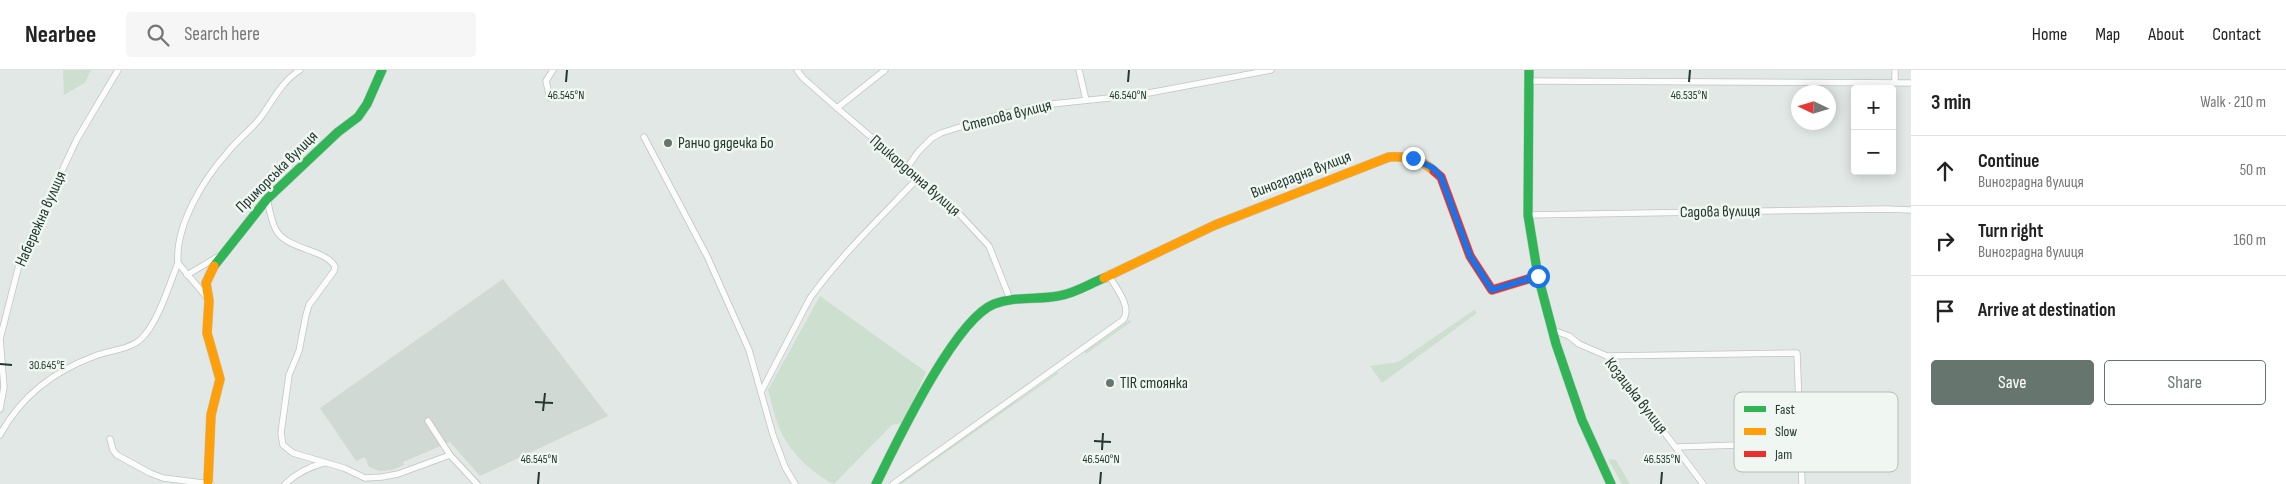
<!DOCTYPE html>
<meta charset="utf-8">
<style>
:root{--surface:#fff;--page:#f6f6f6;--text:#222;--muted:#767676;--line:#e0e0e0;--accent:#66766f}
body{margin:0;font-family:"Sofia Sans Condensed",sans-serif;background:var(--page);color:var(--text)}
.controls{position:absolute;right:15px;top:15px;display:grid;overflow:hidden;border-radius:5px;box-shadow:0 2px 12px #0003}
.controls button{width:45px;height:45px;display:grid;place-items:center;padding:0;border:0;border-bottom:1px solid var(--line);background:var(--surface);color:var(--text);font:25px sans-serif}
.compass{position:absolute;left:1791px;top:15px;width:45px;height:45px;border-radius:50%;background:var(--surface);box-shadow:0 2px 12px #0003;rotate:274deg}
.stop{position:absolute;width:15px;height:15px;margin:-11px;border:4px solid #1a73e8;border-radius:50%;background:#fff}
.stop.end{background:#1a73e8;border-color:#fff;box-shadow:0 1px 5px #0008}
.list{margin:0;padding:0;list-style:none}
h2{display:flex;justify-content:space-between;align-items:center;height:65px;margin:0;padding:0 20px;font-size:21px}
h2 small{font-size:16px;font-weight:400;color:var(--muted)}
.list li{display:grid;grid-template-columns:32px 1fr auto;gap:15px;align-items:center;box-sizing:border-box;height:70px;padding:0 20px;border-top:1px solid var(--line)}
.list b{display:block;font-size:19px;white-space:nowrap}
.list p{margin:0;font-size:16px;white-space:nowrap;color:var(--muted)}
.list em{font-size:16px;font-style:normal;color:var(--muted)}
.actions{display:flex;gap:10px;padding:15px 20px}
.actions a{flex:1;padding:11px 0;border:1px solid var(--accent);border-radius:5px;text-align:center;font-size:18px;color:var(--accent)}
.actions .main{background:var(--accent);color:#fff}
.icon{flex:none;width:28px;height:28px;fill:none;stroke:currentColor;stroke-width:2;stroke-linecap:round;stroke-linejoin:round}
.map{position:relative;flex:none;width:1911px;height:414px;overflow:hidden}
header{display:flex;align-items:center;gap:30px;box-sizing:border-box;height:70px;padding:0 25px;background:var(--surface);border-bottom:1px solid var(--line)}
header strong{font-size:24px}
nav{display:flex;gap:28px;margin-inline-start:auto;font-size:18px}
.search{width:350px;height:45px;background:var(--page);display:flex;align-items:center;gap:12px;box-sizing:border-box;padding:0 18px;border-radius:5px;color:var(--muted);font-size:19px}
main{display:flex}
aside{flex:1;background:var(--surface)}
.map>svg:first-child{display:block}
</style>
<header>
<strong>Nearbee</strong>
<div class="search"><svg class="icon" aria-label="search" viewBox="0 0 24 24"><circle cx="10" cy="10" r="6"/><path d="M15 15l6 6"/></svg>Search here</div>
<nav><a>Home</a><a>Map</a><a>About</a><a>Contact</a></nav>
</header>
<main>
<div class="map">
<svg width="1911" height="414" viewBox="0 0 1911 414">
<rect width="100%" height="100%" fill="#e2e8e5"/>
<path fill="#d1d9d4" d="M503,209L608,346L480,406L450,372L403,392L404,395L392,400L380,401L369,397L365,387L356,391L320,338Z"/>
<g fill="#cde0d0">
<path d="M63,0H91L85,13L64,25Z"/>
<path d="M820,226L926,302L903,353L892,355L834,414C813,404 791,383 781,362C775,349 772,334 768,320Z"/>
<path d="M1474,240L1477,243L1382,313L1370,296L1398,292Z"/>
<path d="M1130,250L1131,252L1086,284L1084,282Z"/>
<path d="M1057,302L1059,303L901,414H898Z"/>
<path d="M1608,389L1616,390L1630,414H1622Z"/>
</g>
<g fill="none" stroke-linecap="round" stroke-linejoin="round">
<defs>
<g id="street">
<path d="M797,0L803,8L837,38L951,135L989,176L1010,229"/>
<path d="M1079,0L1086,30"/>
<path d="M1529,11L1911,13"/>
<path d="M1895,12V0"/>
<path d="M550,28L546,11L553,0"/>
<path d="M837,38L885,0"/>
<path d="M644,67L707,186L749,280L773,365L785,397L795,414"/>
<path d="M907,98L918,82L932,68L941,63L998,45L1042,35L1138,25L1271,0"/>
<path d="M267,129C270,140 271,154 278,163C291,180 327,180 335,197L334,201L309,235L306,245L299,281L289,305L281,363L283,375L293,383L344,398L365,408L382,407L398,404L450,385"/>
<path d="M1528,145L1885,139L1911,140"/>
<path d="M187,205L219,186"/>
<path d="M209,230L178,193C175,156 203,110 227,83C237,70 251,60 261,47C273,30 282,11 300,0"/>
<path d="M1553,260L1569,266L1579,274L1607,286L1703,414"/>
<path d="M1607,286L1797,283L1802,414"/>
<path d="M762,320L810,228C842,184 881,147 918,108"/>
<path d="M0,339L4,317L0,269L21,187L77,69L118,0"/>
<path d="M428,351L450,385L477,414"/>
<path d="M0,365C21,326 54,301 95,286C110,280 129,280 141,269C158,253 169,215 178,193"/>
<path d="M110,369L113,380L117,385L150,403L163,408L211,414"/>
<path d="M1676,377L1801,373"/>
<path d="M285,414C297,403 308,397 324,393"/>
<path d="M893,414L1123,250C1133,237 1115,217 1108,204"/>
</g>
<g id="fast">
<path d="M1529,0L1528,145L1538,206L1556,274L1582,350L1611,414"/>
<path d="M214,196L267,129L338,62L358,47L367,34L382,0"/>
<path d="M876,414C896,374 954,250 994,234C1014,226 1037,230 1058,226C1074,224 1089,214 1104,208"/>
</g>
<g id="slow">
<path d="M1104,208L1215,155L1389,87C1407,86 1421,89 1434,101"/>
<path d="M208,412L211,345L220,309L207,263L209,231L206,213L214,196"/>
</g>
<path id="jam" d="M1434,101L1441,107L1470,186L1492,220L1538,206"/>
</defs>
<use href="#street" stroke="#bfc5c2" stroke-width="7"/>
<use href="#fast" stroke="#bfc5c2" stroke-width="10"/>
<use href="#slow" stroke="#bfc5c2" stroke-width="10"/>
<use href="#jam" stroke="#bfc5c2" stroke-width="10"/>
<use href="#street" stroke="#fbfcfb" stroke-width="5.5"/>
<use href="#fast" stroke="#30b455" stroke-width="9"/>
<use href="#slow" stroke="#ff9f0a" stroke-width="9"/>
<use href="#jam" stroke="#e5322d" stroke-width="9"/>
</g>
<g fill="none" stroke-linecap="round" stroke-linejoin="round">
<path stroke="#1a73e8" stroke-width="6" d="M1413,88L1433,98L1441,107L1470,186L1492,220L1538,206"/>
</g>
<path fill="none" stroke="#233830" stroke-width="2" d="M566,12L567,0M1128,12L1129,0M1689,12L1690,0M0,294L12,295M535,332L553,333M543,341L545,323M1094,371L1111,372M1102,380L1103,363M538,414L539,402M1100,414L1101,402M1661,414L1662,402"/>
<g fill="#66766f" stroke="#f0f7f3" stroke-width="2">
<circle cx="668" cy="73" r="5"/>
<circle cx="1110" cy="313" r="5"/>
</g>
<g text-anchor="middle" dominant-baseline="central" stroke-width="5" stroke-linejoin="round" paint-order="stroke">
<g font-size="16" fill="#233830" stroke="#f0f7f3">
<text transform="translate(1007 46) rotate(-14)">Степова вулиця</text>
<text transform="translate(277 102) rotate(-45)">Приморська вулиця</text>
<text transform="translate(1301 105) rotate(-21)">Виноградна вулиця</text>
<text transform="translate(915 106) rotate(41)">Прикордонна вулиця</text>
<text transform="translate(1720 142) rotate(-1)">Садова вулиця</text>
<text transform="translate(41 149) rotate(-66)">Набережна вулиця</text>
<text transform="translate(1636 326) rotate(52)">Козацька вулиця</text>
</g>
<g font-size="16" fill="#233830" stroke="#f0f7f3" text-anchor="start">
<text x="678" y="73">Ранчо дядечка Бо</text>
<text x="1120" y="313">TIR стоянка</text>
</g>
</g>
<rect x="1734" y="322" width="164" height="80" rx="8" fill="#f0f7f3" stroke="#b2beb8" stroke-width="1"/>
<rect x="1744" y="336" width="22" height="6" fill="#30b455"/>
<rect x="1744" y="358" width="22" height="7" fill="#ff9f0a"/>
<rect x="1744" y="381" width="22" height="6" fill="#e5322d"/>
<g font-size="14" fill="#233830">
<text x="1775" y="344">Fast</text>
<text x="1775" y="366">Slow</text>
<text x="1775" y="389">Jam</text>
</g>
<g font-size="12" text-anchor="middle" fill="#233830" stroke="#f0f7f3" stroke-width="5" stroke-linejoin="round" paint-order="stroke">
<text x="566" y="29">46.545°N</text>
<text x="1128" y="29">46.540°N</text>
<text x="1689" y="29">46.535°N</text>
<text x="47" y="299">30.645°E</text>
<text x="539" y="393">46.545°N</text>
<text x="1101" y="393">46.540°N</text>
<text x="1662" y="393">46.535°N</text>
</g>
</svg>
<div class="controls">
<button>+</button>
<button>−</button>
</div>
<svg class="compass" viewBox="-18 -18 36 36"><path d="M0-13l5 13h-10z" fill="#e53935"/><path d="M0 13l5-13h-10z" fill="#767676"/></svg>
<div class="stop" style="left:1538px;top:206px"></div>
<div class="stop end" style="left:1413px;top:88px"></div>
</div>
<aside>
<h2>3 min<small>Walk · 210 m</small></h2>
<ul class="list">
<li><svg class="icon" aria-label="ahead" viewBox="0 0 24 24"><path d="M12 20V5M6 11l6-6 6 6"/></svg><div><b>Continue</b><p>Виноградна вулиця</p></div><em>50 m</em></li>
<li><svg class="icon" aria-label="right" viewBox="0 0 24 24"><path d="M7 20v-9h11M14 6l5 5-5 5"/></svg><div><b>Turn right</b><p>Виноградна вулиця</p></div><em>160 m</em></li>
<li><svg class="icon" aria-label="arrive" viewBox="0 0 24 24"><path d="M6 21V4h12l-3 4 3 4H6"/></svg><div><b>Arrive at destination</b></div></li>
</ul>
<div class="actions"><a class="main">Save</a><a>Share</a></div>
</aside>
</main>
